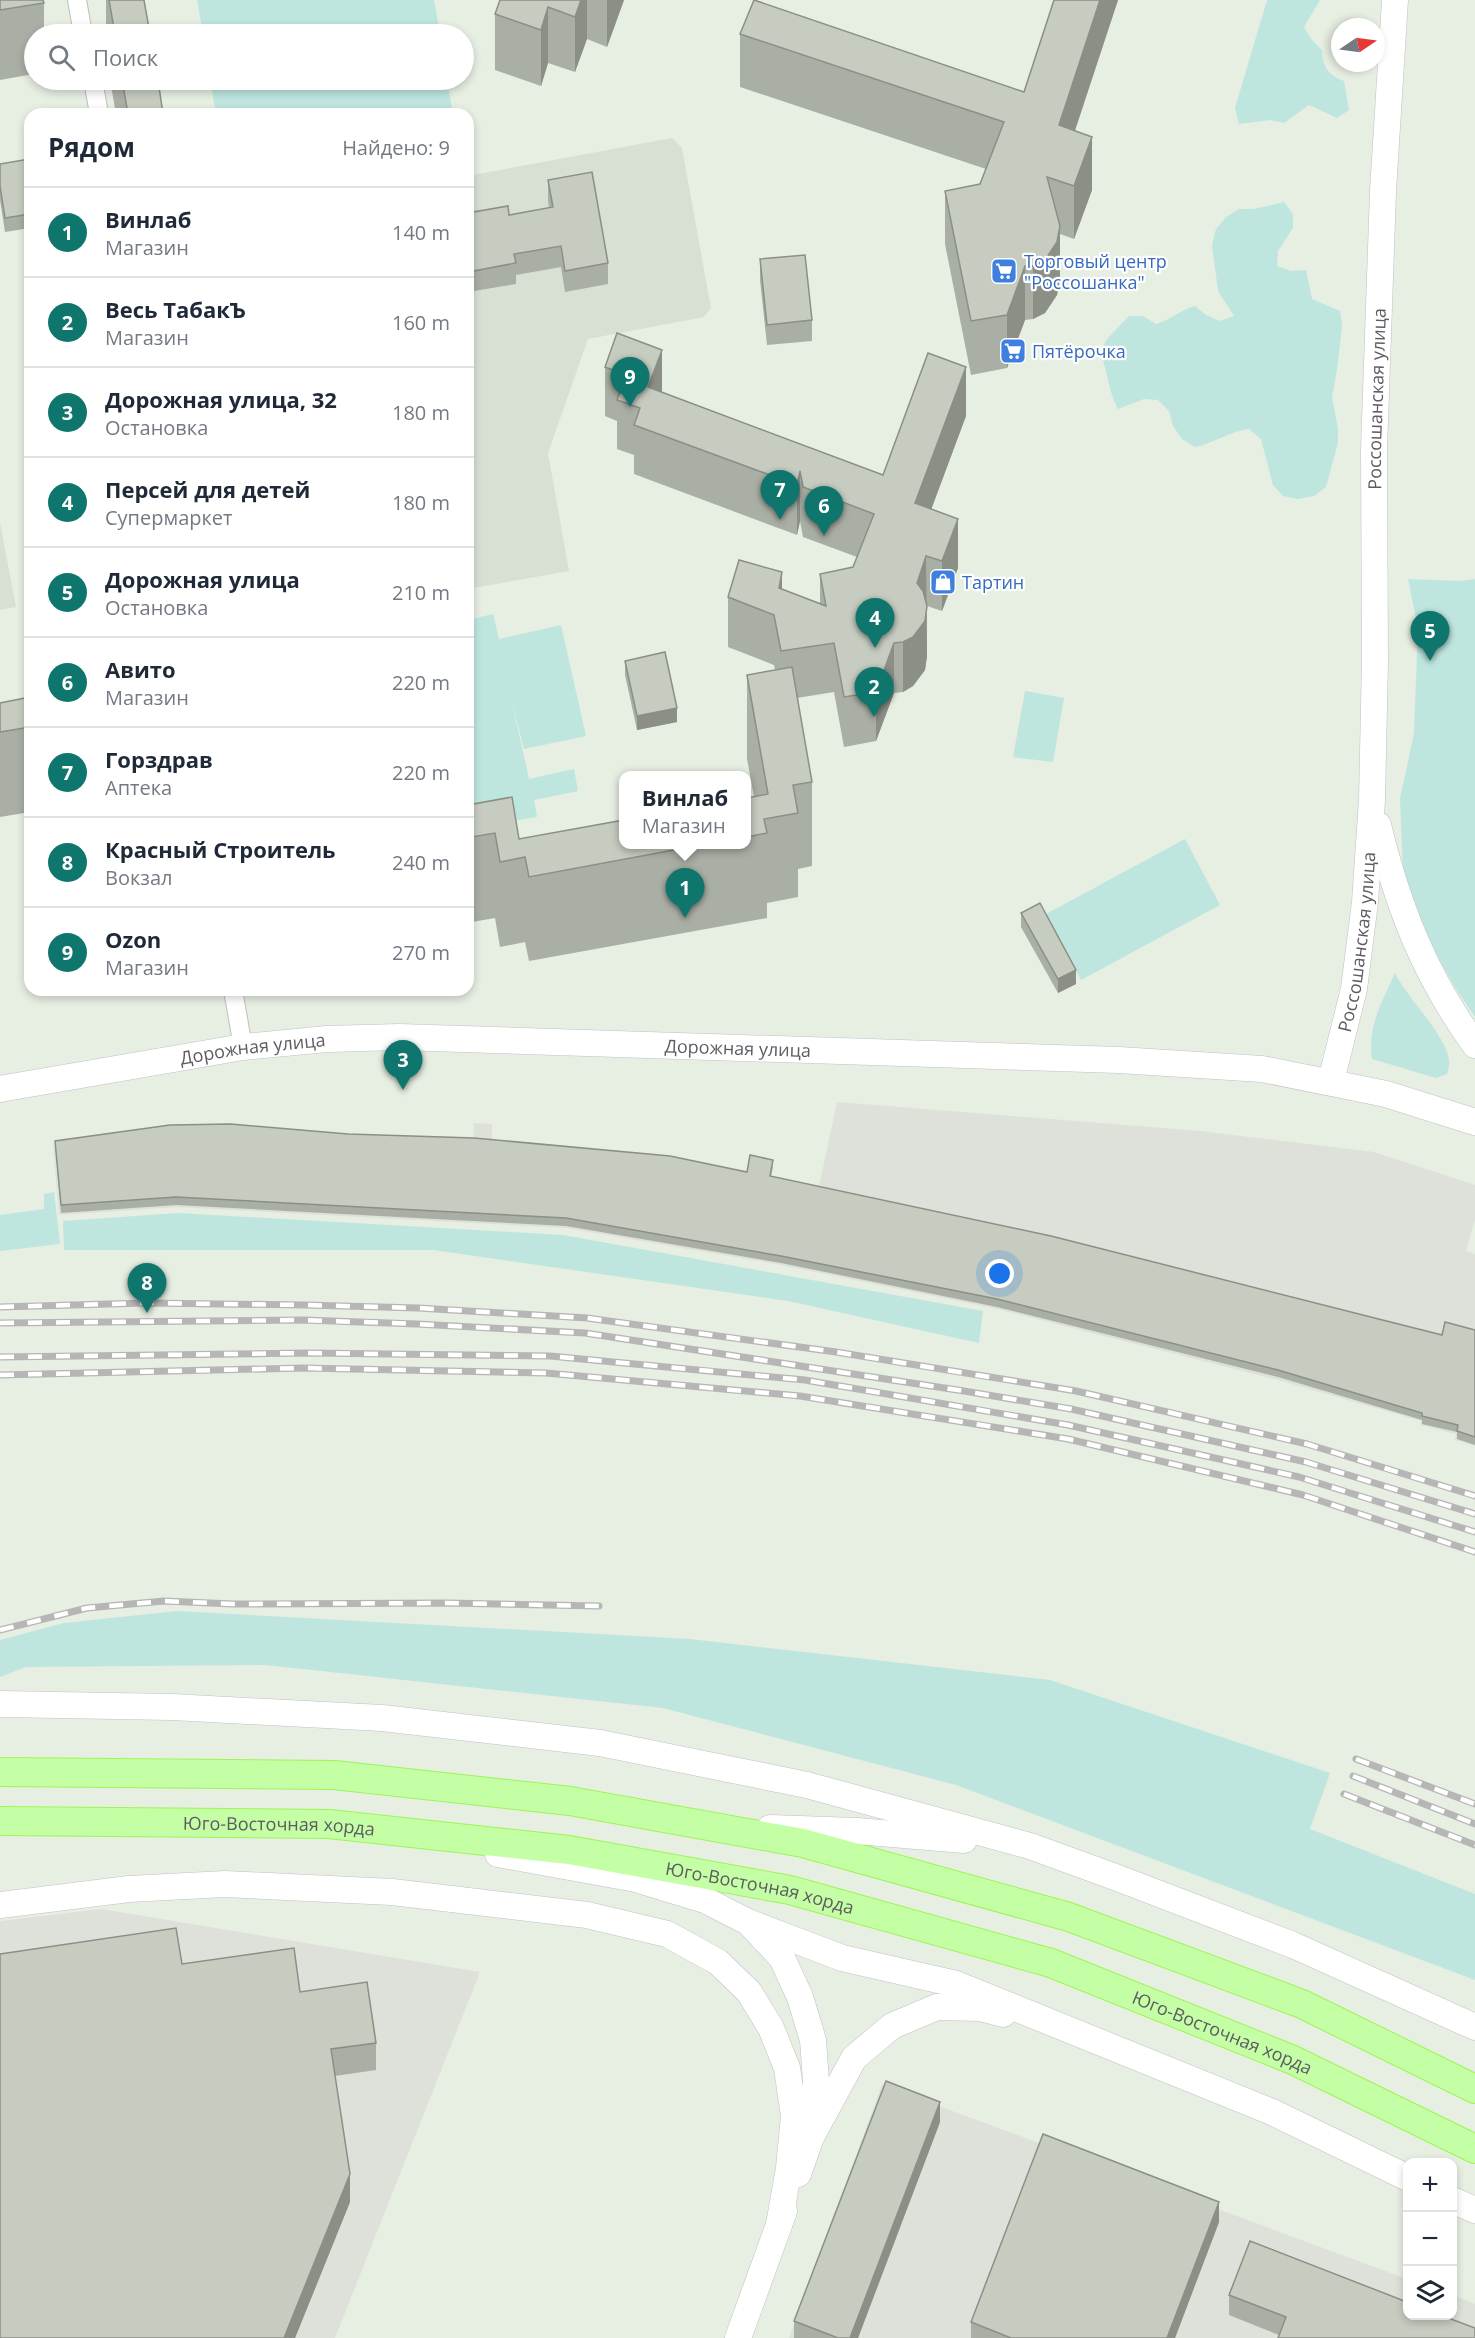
<!DOCTYPE html>
<html lang="ru">
<meta charset="utf-8">
<style>
:root{--surface:#fff;--page:#f6f6f7;--text:#1f2937;--muted:#747a83;--line:#e0e1e3;--accent:#0f766e}
body{margin:0;font-family:"Open Sans",sans-serif;background:var(--page);color:var(--text)}
.controls{position:absolute;right:18px;bottom:18px;display:grid;overflow:hidden;border-radius:12px;box-shadow:0 3px 9px #0003}
.controls button{width:54px;height:54px;display:grid;place-items:center;padding:0;border:0;border-bottom:2px solid var(--line);background:var(--surface);color:var(--text);font:30px sans-serif}
.compass{position:absolute;left:1331px;top:18px;width:54px;height:54px;border-radius:50%;background:var(--surface);box-shadow:0 3px 9px #0003;rotate:77deg}
.you{position:absolute;left:1000px;top:1274px;width:21px;height:21px;margin:-15px;border:4px solid #fff;border-radius:50%;background:#1a73e8;box-shadow:0 0 0 9px #1a73e833}
.badge{display:grid;place-items:center;width:39px;height:39px;border-radius:50%;background:var(--accent);color:#fff;font-size:20px;font-weight:700}
.pin{position:absolute;translate:-50% -50px;filter:drop-shadow(0 2px 3px #0008)}
.pin::after{content:'';position:absolute;top:32px;width:21px;height:18px;background:inherit;clip-path:polygon(0 0,100% 0,50% 100%)}
.popup{position:absolute;left:619px;top:771px;width:132px;height:78px;box-sizing:border-box;display:grid;place-content:center;border-radius:12px;background:var(--surface);filter:drop-shadow(0 2px 4px #0005);font-size:20px;white-space:nowrap;color:var(--muted)}
.popup b{font-size:22px;color:var(--text)}
.popup::after{content:'';position:absolute;left:50%;top:100%;margin-left:-12px;border:12px solid transparent;border-top-color:var(--surface)}
.list{margin:0;padding:0;list-style:none}
h2{display:flex;justify-content:space-between;align-items:center;height:78px;margin:0;padding:0 24px;font-size:26px}
h2 small{font-size:20px;font-weight:400;color:var(--muted)}
.list li{display:grid;grid-template-columns:39px 1fr auto;gap:18px;align-items:center;box-sizing:border-box;height:90px;padding:0 24px;border-top:2px solid var(--line)}
.list b{display:block;font-size:22px;white-space:nowrap}
.list p{margin:0;font-size:20px;white-space:nowrap;color:var(--muted)}
.list em{font-size:20px;font-style:normal;color:var(--muted)}
.icon{flex:none;width:33px;height:33px;fill:none;stroke:currentColor;stroke-width:2;stroke-linecap:round;stroke-linejoin:round}
.map{position:relative;flex:none;width:1475px;height:2338px;overflow:hidden}
.search{position:absolute;background:var(--surface);box-shadow:0 3px 9px #0003;left:24px;top:24px;width:450px;height:66px;display:flex;align-items:center;gap:15px;box-sizing:border-box;padding:0 21px;border-radius:33px;color:var(--muted);font-size:22px}
.panel{position:absolute;background:var(--surface);box-shadow:0 3px 9px #0003;left:24px;top:108px;width:450px;height:888px;border-radius:18px}
.map>svg:first-child{display:block}
</style>
<div class="map">
<svg width="1475" height="2338" viewBox="0 0 1475 2338">
<rect width="100%" height="100%" fill="#e7eee2"/>
<g fill="#dde1da">
<path d="M837,1102L1200,1131L1374,1152L1475,1185V1219L1466,1251L1475,1254V1446L1455,1440L1456,1434L1420,1425L1421,1421L1278,1380L997,1309L781,1265L566,1228L176,1207L59,1215L53,1146L170,1131L473,1145L474,1123L492,1124V1146L819,1187Z"/>
<path d="M101,1909L480,1972L335,2338H0V1921Z"/>
<path d="M882,2085L1407,2279L1408,2316H1452L1453,2295L1475,2304V2338H789Z"/>
</g>
<g fill="#d8e0d3">
<path d="M672,138L682,148L711,308L704,317L588,339L548,453L569,571L468,589V176Z"/>
<path d="M0,523L16,607L0,610Z"/>
</g>
<g fill="#bee6df">
<path d="M197,0H434L440,34H203Z"/>
<path d="M1267,0H1320L1304,27L1312,40L1322,50C1323,67 1328,75 1344,81L1349,110L1337,118L1309,105L1284,123L1270,120L1239,124L1235,108Z"/>
<path d="M210,80H447L453,114H216Z"/>
<path d="M1284,202L1293,214V228L1278,251L1277,266L1291,271L1306,270L1312,299L1340,311L1342,326L1337,370L1332,397L1338,429V443L1326,487L1314,496L1298,499L1283,496L1273,485L1261,439L1249,429C1230,431 1215,443 1195,447L1182,439L1173,426L1169,411L1158,400L1144,399L1118,409C1108,391 1108,371 1100,352L1107,339L1129,316H1143L1156,324C1171,320 1180,310 1195,306L1206,315L1220,321L1234,316L1218,291L1212,245L1216,229L1226,217L1239,209H1254Z"/>
<path d="M1408,579L1461,581L1475,579V1017L1456,989L1425,935L1403,877L1400,799L1414,733L1418,628Z"/>
<path d="M493,614L499,639L561,625L586,736L524,749L512,702L529,779L574,769L578,791L534,800L537,817L468,828V620Z"/>
<path d="M1025,691L1064,698L1053,762L1013,757Z"/>
<path d="M1185,839L1220,905L1081,980L1046,914Z"/>
<path d="M1395,973C1407,998 1446,1035 1449,1060C1450,1064 1448,1070 1447,1074L1436,1078L1372,1059C1367,1026 1382,1003 1395,973Z"/>
<path d="M54,1192L60,1244L0,1251V1215L44,1209V1194Z"/>
<path d="M178,1213L563,1235L983,1311L979,1343L788,1301L434,1250H64L63,1221Z"/>
<path d="M177,1611L690,1639L1050,1680L1330,1773L1310,1829L1475,1894V1980L956,1785L663,1708L266,1665L26,1667L0,1677V1640L64,1623Z"/>
</g>
<g fill="none" stroke-linecap="round" stroke-linejoin="round">
<defs>
<g id="street">
<path d="M77,0L83,34"/>
<path d="M93,80L99,114"/>
<path d="M233,990L243,1047"/>
</g>
<g id="secondary">
<path d="M1378,825C1398,907 1425,976 1475,1045"/>
<path id="s1" d="M1331,1081L1354,989L1365,902L1372,800L1375,661L1374,450L1383,191L1395,0"/>
<path id="s2" d="M0,1089L243,1047L327,1039L399,1037L1119,1060L1262,1069L1386,1094L1475,1122"/>
<path d="M0,1704L172,1707L382,1718L600,1743L807,1785L1030,1846L1115,1877L1293,1945L1475,2027"/>
<path d="M770,1828L857,1831L964,1840"/>
<path d="M498,1854L636,1879L705,1900L748,1922L842,1958L956,1984L1272,2112L1408,2178"/>
<path d="M0,1905L129,1889L225,1884L392,1892L587,1915L667,1934L718,1962L749,1992L771,2028L787,2068L794,2116L789,2168L779,2225"/>
<path d="M751,1925L782,1958L800,1997L813,2040L816,2081L812,2128"/>
<path d="M798,2174L811,2137L854,2058L892,2026L937,2007L980,2008L1003,2014"/>
<path d="M1452,2200L1475,2210"/>
<path d="M738,2338L784,2211"/>
</g>
<g id="primary">
<path d="M0,1772L334,1775L570,1801L803,1843L1069,1917L1302,2004L1475,2089"/>
<path id="s3" d="M0,1821L329,1824L569,1850L790,1890L1051,1963L1293,2060L1475,2149"/>
</g>
</defs>
<use href="#street" stroke="#c0bdc4" stroke-width="20"/>
<use href="#secondary" stroke="#c3bfc8" stroke-width="27"/>
<use href="#primary" stroke="#9ef455" stroke-width="30"/>
<use href="#street" stroke="#fff" stroke-width="18"/>
<use href="#secondary" stroke="#fff" stroke-width="26"/>
<use href="#primary" stroke="#c4ffa6" stroke-width="28"/>
<defs>
<g id="rail">
<path d="M0,1307L146,1303L305,1305L418,1308L587,1318L836,1352L1076,1391L1307,1444L1475,1496"/>
<path d="M0,1323L304,1320L417,1324L585,1333L964,1391L1071,1409L1306,1462L1475,1514"/>
<path d="M0,1357L307,1353L550,1356L805,1380L1068,1425L1299,1477L1475,1532"/>
<path d="M0,1375L303,1368L546,1373L800,1396L1068,1439L1303,1495L1475,1552"/>
<path d="M0,1630L87,1608L164,1601L233,1604L446,1603L599,1606"/>
<path d="M1356,1759L1475,1804"/>
<path d="M1353,1776L1475,1824"/>
<path d="M1344,1794L1475,1845"/>
</g>
</defs>
<use href="#rail" stroke="#b7b6b7" stroke-width="7"/>
<use href="#rail" stroke="#fff" stroke-width="4.5" stroke-dasharray="14" stroke-linecap="butt"/>
</g>
<g fill="#aaafa5">
<path d="M0,0L44,3V34H34V74L0,80Z"/>
<path d="M106,0H144L150,34H106Z"/>
<path d="M500,0H624L607,47L587,39L575,72L548,63L541,86L495,70V14Z"/>
<path d="M1054,0H1118L1075,131L1092,190L1074,239L1060,234V279L1057,295L1045,313L1033,319L1025,320L1007,368L971,375L945,244V191L980,184L986,169L740,87V34L1024,92Z"/>
<path d="M110,80H158L163,114H116Z"/>
<path d="M0,164L30,166V228L5,232L0,200Z"/>
<path d="M548,180L608,263V284L565,292L561,267L516,275V284L468,292V213L509,215L549,208L548,200Z"/>
<path d="M760,259L812,320V341L767,345L760,280Z"/>
<path d="M617,333L662,392L883,475L966,416L931,509L958,568L942,611L927,606V656L925,670L913,686L903,692L894,693L876,741L844,747L834,692L797,698L812,782V866L798,869V897L767,903V918L529,961L525,942L500,947L495,918L472,922L468,897V805L519,839L624,844H747V798L754,797L747,759V675L775,670L774,665L728,647V597L782,589L820,603V574L853,567L857,557L803,537L800,521L797,535L634,474V455L617,449V421L605,416V367Z"/>
<path d="M625,661L677,722L637,730L625,675Z"/>
<path d="M30,697V812L0,817V703Z"/>
<path d="M1021,913L1076,984L1058,993L1021,927Z"/>
<path d="M55,1141L747,1172L773,1167L771,1176L1442,1335L1475,1330V1445L1457,1439V1432L1422,1424V1420L1278,1377L997,1307L781,1263L566,1226L176,1205L61,1213Z"/>
<path d="M182,1964L300,1992L376,2043V2070L335,2076L350,2202L295,2338H0Z"/>
<path d="M940,2122L858,2338H794V2321Z"/>
<path d="M1219,2222L1175,2338H971V2322Z"/>
<path d="M1229,2295L1475,2328L1279,2335L1229,2315Z"/>
</g>
<g fill="#8b8f86">
<path d="M581,0H587V39L575,72V17Z"/>
<path d="M607,0H624L607,47Z"/>
<path d="M1100,0H1118L1059,178V125Z"/>
<path d="M548,7V63L541,86V30Z"/>
<path d="M1092,137V190L1074,239V186Z"/>
<path d="M1060,226V279L1057,295L1045,313L1033,319V266Z"/>
<path d="M1025,266V320L1007,368V315Z"/>
<path d="M662,350V399L648,387Z"/>
<path d="M966,367V416L915,553V503Z"/>
<path d="M800,471V521L797,535V485Z"/>
<path d="M958,519V568L942,611V561Z"/>
<path d="M926,556L927,656L925,670L913,686L903,692V642L917,583Z"/>
<path d="M782,572V622L779,588Z"/>
<path d="M894,643V693L876,741V692Z"/>
<path d="M677,708V722L637,730V716Z"/>
<path d="M1076,970V984L1058,993V979Z"/>
<path d="M940,2102V2122L858,2338H850Z"/>
<path d="M350,2174V2202L295,2338H284Z"/>
<path d="M1219,2202V2222L1175,2338H1167Z"/>
</g>
<g fill="#c6ccc0" stroke="#8b8f86" stroke-width="1.5">
<path d="M0,0H43L44,3L0,10Z"/>
<path d="M109,0H144L150,34H115Z"/>
<path d="M500,0H581L575,17L548,7L541,30L495,14Z"/>
<path d="M754,0L1024,92L1054,0H1100L1059,125L1092,137L1074,186L1047,177L1060,226L1057,242L1045,260L1033,266H1025L1007,315L971,321L945,191L980,184L1004,122L740,34Z"/>
<path d="M122,80H158L163,114H128Z"/>
<path d="M29,159L30,166V214L5,218L0,186V164Z"/>
<path d="M592,172L608,263L565,271L561,246L514,254L516,263L468,272V213L508,206L509,215L553,207L548,180Z"/>
<path d="M805,255L812,320L767,325L760,259Z"/>
<path d="M617,333L662,350L648,387L883,475L928,353L966,367L915,503L958,519L942,561L926,556L917,583L923,591L927,606L925,621L913,637L903,642L894,643L876,692L844,697L834,643L781,651L774,615L728,597L739,560L782,572L779,588L826,606L820,574L853,567L874,514L803,487L800,471L797,485L634,425L640,408L617,400L626,375L605,367Z"/>
<path d="M665,652L677,708L637,716L625,661Z"/>
<path d="M792,667L812,782L793,785L798,813L764,819L767,833L747,837V798L768,794L747,675Z"/>
<path d="M30,697V727L0,732V703Z"/>
<path d="M512,797L519,839L624,820V844H706L529,877L525,857L500,862L495,833L472,837L468,813V805Z"/>
<path d="M1040,903L1076,970L1058,979L1021,913Z"/>
<path d="M231,1124L348,1134L474,1138L670,1156L747,1172L750,1155L773,1160L770,1176L1051,1236L1442,1335L1445,1322L1475,1330V1437L1457,1431L1458,1425L1422,1416V1413L1278,1370L997,1299L781,1256L566,1218L176,1197L61,1205L55,1141L170,1125Z"/>
<path d="M176,1928L182,1964L294,1948L300,1992L367,1982L376,2043L331,2049L350,2174L284,2338H0V1954Z"/>
<path d="M886,2081L940,2102L850,2338H838L794,2321Z"/>
<path d="M1043,2134L1219,2202L1167,2338H1011L971,2322Z"/>
<path d="M1250,2241L1407,2302V2316H1443L1475,2328V2338H1278L1286,2317L1229,2295Z"/>
</g>
<defs>
<symbol id="supermarket-square" viewBox="-11 -11 22 22"><rect x="-9" y="-9" width="18" height="18" rx="4" fill="#3f7fe0" stroke="#fff"/><path d="M-6-5.5h2.5l.6 2H6L4.5 2H-2.5L-4.4-4H-6ZM-1.5 3.2a1.3 1.3 0 1 0 .1 0ZM3 3.2a1.3 1.3 0 1 0 .1 0Z" fill="#fff"/></symbol>
<symbol id="shop-square" viewBox="-11 -11 22 22"><rect x="-9" y="-9" width="18" height="18" rx="4" fill="#3f7fe0" stroke="#fff"/><path d="M-5-2.5h2.3a2.7 3.5 0 0 1 5.4 0H5L5.5 6h-11ZM-1.5-2.5h3a1.5 2.3 0 0 0-3 0Z" fill="#fff"/></symbol>
</defs>
<g fill-rule="evenodd">
<use href="#supermarket-square" x="989" y="256" width="30" height="30"/>
<use href="#supermarket-square" x="998" y="336" width="30" height="30"/>
<use href="#shop-square" x="928" y="567" width="30" height="30"/>
</g>
<g text-anchor="middle" dominant-baseline="central" stroke-width="4.5" stroke-linejoin="round" paint-order="stroke">
<g font-size="18" fill="#366cbe" stroke="#fff" text-anchor="start">
<text x="1024" y="261">Торговый центр<tspan x="1024" dy="21">"Россошанка"</tspan></text>
<text x="1032" y="351">Пятёрочка</text>
<text x="962" y="582">Тартин</text>
</g>
<g font-size="18" fill="#5e5b63" stroke="#fff">
<text stroke="none"><textPath href="#s1" startOffset="686">Россошанская улица</textPath></text>
<text stroke="none"><textPath href="#s1" startOffset="142">Россошанская улица</textPath></text>
<text stroke="none"><textPath href="#s2" startOffset="742">Дорожная улица</textPath></text>
<text stroke="none"><textPath href="#s2" startOffset="256">Дорожная улица</textPath></text>
<text stroke="none"><textPath href="#s3" startOffset="279">Юго-Восточная хорда</textPath></text>
<text stroke="none"><textPath href="#s3" startOffset="765">Юго-Восточная хорда</textPath></text>
<text stroke="none"><textPath href="#s3" startOffset="1251">Юго-Восточная хорда</textPath></text>
</g>
</g>
</svg>
<div class="controls">
<button>+</button>
<button>−</button>
<button><svg class="icon" aria-label="layers" viewBox="0 0 24 24"><path d="M12 4l9 5-9 5-9-5zM3 14l9 5 9-5"/></svg></button>
</div>
<svg class="compass" viewBox="-18 -18 36 36"><path d="M0-13l5 13h-10z" fill="#e53935"/><path d="M0 13l5-13h-10z" fill="#747a83"/></svg>
<div class="you"></div>
<div class="pin badge" style="left:685px;top:918px">1</div>
<div class="popup"><b>Винлаб</b>Магазин</div>
<div class="pin badge" style="left:874px;top:717px">2</div>
<div class="pin badge" style="left:403px;top:1090px">3</div>
<div class="pin badge" style="left:875px;top:648px">4</div>
<div class="pin badge" style="left:1430px;top:661px">5</div>
<div class="pin badge" style="left:824px;top:536px">6</div>
<div class="pin badge" style="left:780px;top:520px">7</div>
<div class="pin badge" style="left:147px;top:1313px">8</div>
<div class="pin badge" style="left:630px;top:407px">9</div>
<div class="search"><svg class="icon" aria-label="search" viewBox="0 0 24 24"><circle cx="10" cy="10" r="6"/><path d="M15 15l6 6"/></svg>Поиск</div>
<section class="panel">
<h2>Рядом<small>Найдено: 9</small></h2>
<ul class="list">
<li><span class="badge">1</span><div><b>Винлаб</b><p>Магазин</p></div><em>140 m</em></li>
<li><span class="badge">2</span><div><b>Весь ТабакЪ</b><p>Магазин</p></div><em>160 m</em></li>
<li><span class="badge">3</span><div><b>Дорожная улица, 32</b><p>Остановка</p></div><em>180 m</em></li>
<li><span class="badge">4</span><div><b>Персей для детей</b><p>Супермаркет</p></div><em>180 m</em></li>
<li><span class="badge">5</span><div><b>Дорожная улица</b><p>Остановка</p></div><em>210 m</em></li>
<li><span class="badge">6</span><div><b>Авито</b><p>Магазин</p></div><em>220 m</em></li>
<li><span class="badge">7</span><div><b>Горздрав</b><p>Аптека</p></div><em>220 m</em></li>
<li><span class="badge">8</span><div><b>Красный Строитель</b><p>Вокзал</p></div><em>240 m</em></li>
<li><span class="badge">9</span><div><b>Ozon</b><p>Магазин</p></div><em>270 m</em></li>
</ul>
</section>
</div>
